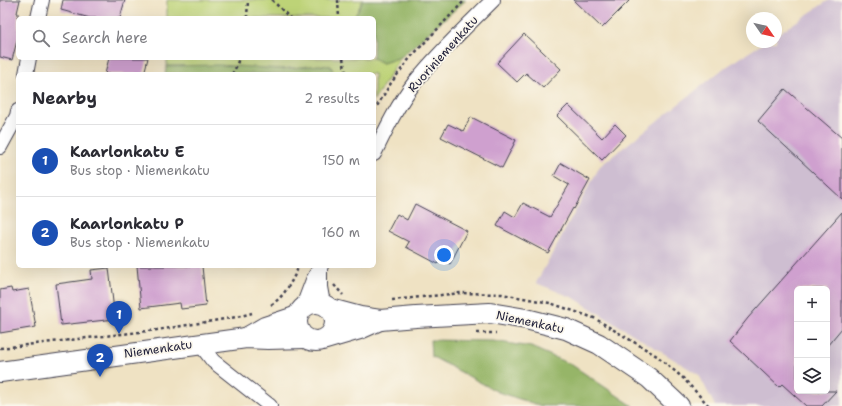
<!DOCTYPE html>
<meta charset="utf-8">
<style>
:root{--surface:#fff;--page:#f7f7f7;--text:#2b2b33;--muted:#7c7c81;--line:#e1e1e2;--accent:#b5179e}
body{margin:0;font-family:"Shantell Sans",sans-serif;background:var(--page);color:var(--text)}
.controls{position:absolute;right:12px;bottom:12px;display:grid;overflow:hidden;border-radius:6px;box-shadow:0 4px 16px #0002}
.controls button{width:36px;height:36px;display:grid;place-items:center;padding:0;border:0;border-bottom:1px solid var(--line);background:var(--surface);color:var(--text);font:20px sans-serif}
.compass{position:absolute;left:746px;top:12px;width:36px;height:36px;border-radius:50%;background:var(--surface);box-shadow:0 4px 16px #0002;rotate:124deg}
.you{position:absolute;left:444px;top:255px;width:14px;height:14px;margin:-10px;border:3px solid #fff;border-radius:50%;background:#1a73e8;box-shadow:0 0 0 6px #1a73e833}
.badge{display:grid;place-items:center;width:26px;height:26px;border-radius:50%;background:var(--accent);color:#fff;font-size:13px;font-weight:700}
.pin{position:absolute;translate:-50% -33px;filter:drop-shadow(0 1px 2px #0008)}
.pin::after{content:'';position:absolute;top:21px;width:14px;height:12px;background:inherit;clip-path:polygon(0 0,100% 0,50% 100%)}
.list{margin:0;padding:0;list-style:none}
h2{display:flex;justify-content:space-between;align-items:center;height:52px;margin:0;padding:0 16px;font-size:17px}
h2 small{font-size:13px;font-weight:400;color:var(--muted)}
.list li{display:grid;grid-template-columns:26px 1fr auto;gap:12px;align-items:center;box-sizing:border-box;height:72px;padding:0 16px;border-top:1px solid var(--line)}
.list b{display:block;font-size:15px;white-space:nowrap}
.list p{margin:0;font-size:13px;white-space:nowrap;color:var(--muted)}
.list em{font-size:13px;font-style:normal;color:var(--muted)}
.icon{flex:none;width:22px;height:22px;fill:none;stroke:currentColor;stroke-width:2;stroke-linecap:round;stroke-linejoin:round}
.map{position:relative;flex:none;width:842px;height:406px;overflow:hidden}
.search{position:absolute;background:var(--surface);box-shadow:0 4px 16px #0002;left:16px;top:16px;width:360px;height:44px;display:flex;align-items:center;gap:10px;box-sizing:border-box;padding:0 14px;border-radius:6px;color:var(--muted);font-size:15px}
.panel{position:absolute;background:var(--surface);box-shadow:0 4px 16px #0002;left:16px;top:72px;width:360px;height:196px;border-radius:6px}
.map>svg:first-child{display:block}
</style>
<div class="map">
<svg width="842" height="406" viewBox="0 0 842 406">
<rect width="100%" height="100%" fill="#fbf7ec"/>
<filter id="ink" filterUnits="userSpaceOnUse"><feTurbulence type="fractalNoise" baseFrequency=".025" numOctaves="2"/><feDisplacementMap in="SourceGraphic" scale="8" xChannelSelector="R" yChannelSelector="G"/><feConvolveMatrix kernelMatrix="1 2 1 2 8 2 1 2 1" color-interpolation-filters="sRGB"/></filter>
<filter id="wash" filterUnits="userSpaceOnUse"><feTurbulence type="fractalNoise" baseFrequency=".012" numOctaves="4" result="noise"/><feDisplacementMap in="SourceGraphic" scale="16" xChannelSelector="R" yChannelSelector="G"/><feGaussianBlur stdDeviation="0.9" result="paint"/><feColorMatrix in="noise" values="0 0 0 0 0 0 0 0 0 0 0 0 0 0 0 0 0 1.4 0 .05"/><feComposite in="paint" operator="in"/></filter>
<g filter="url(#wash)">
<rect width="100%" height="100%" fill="#efe2c3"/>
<path fill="#cebed1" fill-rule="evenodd" d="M829,0H842V406H715L699,375L574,298L536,283L600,166L723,69L765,42H776V35ZM797,289H827V391H797Z"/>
<g fill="#bdd377" stroke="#707a59">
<path d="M167,0H363L354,18H167Z"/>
<path d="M401,57L374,100V74H334L331,66L319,65L282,69L167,66V58H374L383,63Z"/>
</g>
<g fill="#96b568" stroke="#5c6c52">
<path d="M363,0H466L401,57L383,63L373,58L374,18H354Z"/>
<path d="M219,65L282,69L319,65L331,66L334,74H165L167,66Z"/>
<path d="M430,340L493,341L531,347L572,365L633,406H541L498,392L431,356Z"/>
</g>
<g id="blocks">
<g fill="#cfa0cf">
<path d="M0,0H20L17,13H18V37L12,60L0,57Z"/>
<path d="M63,0H125L120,18H90L61,10Z"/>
<path d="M573,0H630L602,28Z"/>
<path d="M524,34L561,69L543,88L526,73L517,82L497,63Z"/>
<path d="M109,58H148L144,74H105Z"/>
<path d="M785,89L842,138V199L758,121Z"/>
<path d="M568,105L602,138L615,124L626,135L602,160L557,116Z"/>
<path d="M471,117L516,140L502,168L441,137L448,124L463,131Z"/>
<path d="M561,163L590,180L574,209L573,208L548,253L497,226L505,211L515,217L523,203L550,217L569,185L554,176Z"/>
<path d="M415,204L467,231L450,264L440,259L438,264L406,247L409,242L388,231L397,214L407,220Z"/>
<path d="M842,212V328L827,346V289H797V391H836L822,406H806L782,384L779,387L730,341L748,318Z"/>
<path d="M137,266H202L206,306L181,309L180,303L141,308Z"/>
<path d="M109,268L115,319L61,325L56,284L92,279L91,270Z"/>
<path d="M11,288L12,292L29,289L36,327L0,333V290Z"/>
</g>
</g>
</g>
<g filter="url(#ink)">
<use href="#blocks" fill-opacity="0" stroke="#413f4f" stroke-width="1"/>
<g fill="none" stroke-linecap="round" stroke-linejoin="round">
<defs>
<g id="street">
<path d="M38,18L42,0"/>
<path d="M26,74L29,58"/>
<path d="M0,147L17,116L18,111"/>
<path d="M374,154C386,129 398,104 415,82C438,53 466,27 493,0"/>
<path d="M320,268V287L323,304"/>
<path d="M302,309L313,280L321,266"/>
<path d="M200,344L213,361L270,406"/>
</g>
<g id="secondary">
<circle cx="316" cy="322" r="19"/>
<path d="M330,309L360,317L380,320L416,317L490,313L526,319L566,329L599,344L649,378L679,406"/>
<path d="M246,338L265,327L298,316"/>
<path d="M326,339L360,329L380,320"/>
<path d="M0,372L246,338L268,339L305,338"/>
</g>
</defs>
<use href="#street" stroke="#413f4f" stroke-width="16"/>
<use href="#secondary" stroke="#413f4f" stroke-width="22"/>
<g stroke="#413f4f" stroke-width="2.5" stroke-dasharray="3 3" stroke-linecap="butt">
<path d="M272,0L290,18"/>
<path d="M338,0L339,18"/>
<path d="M247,18L248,0"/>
<path d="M343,58L346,74"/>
<path d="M232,74L236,67L239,58"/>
<path d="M374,111L391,83L410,58L465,0"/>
<path d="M334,285L343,295"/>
<path d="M392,300L461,293L502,294L550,303L594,318L657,356L683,378L709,406"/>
<path d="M271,305C285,296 292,281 299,266"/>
<path d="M477,333H496"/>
<path d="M0,348L157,330L237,317L252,313"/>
</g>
<use href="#street" stroke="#fff" stroke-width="14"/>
<use href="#secondary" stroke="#fff" stroke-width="20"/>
</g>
</g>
<g text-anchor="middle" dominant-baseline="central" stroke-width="3.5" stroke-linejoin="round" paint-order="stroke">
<g font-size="12" fill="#22223b" stroke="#fbf7ec">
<text transform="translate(443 54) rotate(-48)">Ruoriniemenkatu</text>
<text transform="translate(530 322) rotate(12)">Niemenkatu</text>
<text transform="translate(158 349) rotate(-8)">Niemenkatu</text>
</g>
</g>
</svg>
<div class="controls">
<button>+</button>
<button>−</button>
<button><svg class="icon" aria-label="layers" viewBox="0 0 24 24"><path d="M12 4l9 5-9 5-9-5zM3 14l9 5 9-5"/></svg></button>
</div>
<svg class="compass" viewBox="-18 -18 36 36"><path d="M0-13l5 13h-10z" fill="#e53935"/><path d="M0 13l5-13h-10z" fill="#7c7c81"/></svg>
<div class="you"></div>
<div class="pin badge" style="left:119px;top:334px;background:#1a4fb4">1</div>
<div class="pin badge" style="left:100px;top:377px;background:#1a4fb4">2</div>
<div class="search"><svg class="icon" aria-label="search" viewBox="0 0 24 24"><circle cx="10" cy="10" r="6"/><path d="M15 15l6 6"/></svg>Search here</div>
<section class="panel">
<h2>Nearby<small>2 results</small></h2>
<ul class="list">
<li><span class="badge" style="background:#1a4fb4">1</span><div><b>Kaarlonkatu E</b><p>Bus stop · Niemenkatu</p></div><em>150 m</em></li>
<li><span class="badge" style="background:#1a4fb4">2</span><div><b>Kaarlonkatu P</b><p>Bus stop · Niemenkatu</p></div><em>160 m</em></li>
</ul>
</section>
</div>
